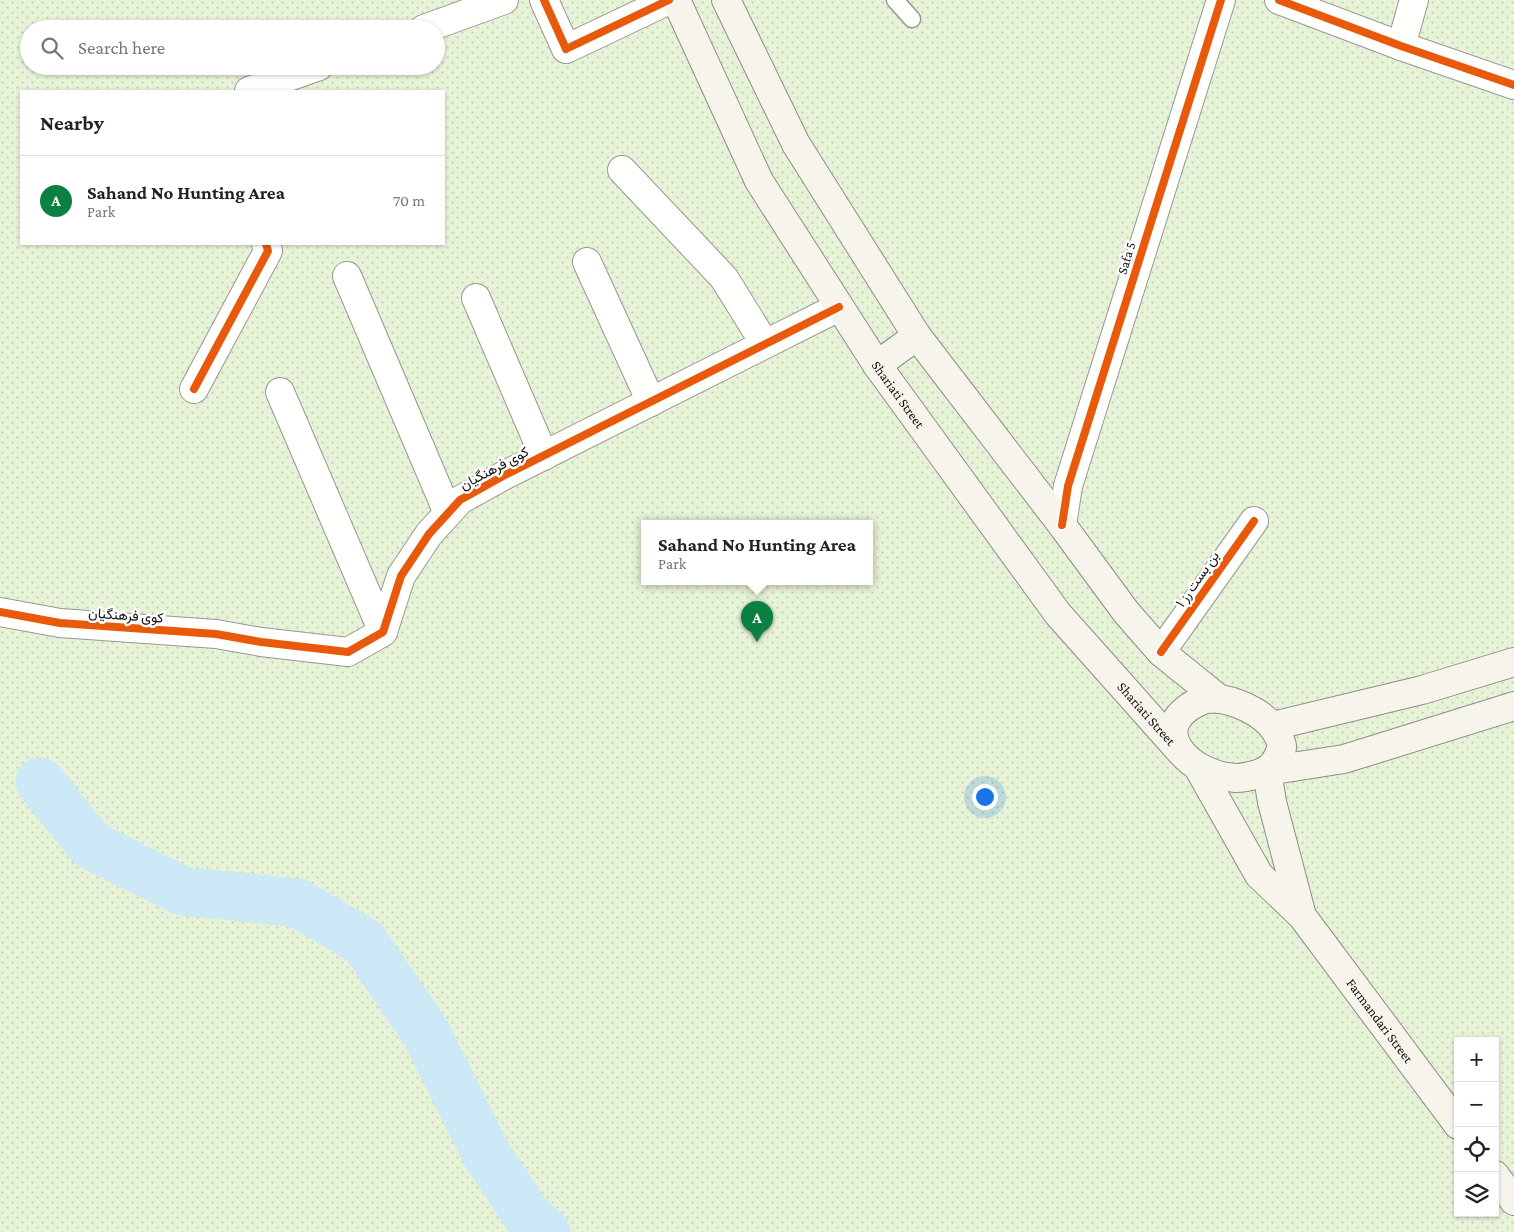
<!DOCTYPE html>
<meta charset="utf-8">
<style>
:root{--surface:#fff;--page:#f6f6f6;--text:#222;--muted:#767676;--line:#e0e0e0;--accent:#0b8043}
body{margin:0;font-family:"Crimson Pro",Vazirmatn,serif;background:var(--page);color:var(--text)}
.controls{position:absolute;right:15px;bottom:15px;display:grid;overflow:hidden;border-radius:0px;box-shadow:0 1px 4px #0004}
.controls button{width:45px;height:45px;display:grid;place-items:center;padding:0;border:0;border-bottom:1px solid var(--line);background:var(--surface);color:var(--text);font:25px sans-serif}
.you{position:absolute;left:984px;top:796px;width:18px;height:18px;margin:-12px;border:4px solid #fff;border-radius:50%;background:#1a73e8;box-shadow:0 0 0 8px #1a73e833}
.badge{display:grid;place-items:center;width:32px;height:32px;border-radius:50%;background:var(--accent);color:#fff;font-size:16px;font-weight:700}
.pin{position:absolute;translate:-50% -41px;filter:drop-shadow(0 1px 2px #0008)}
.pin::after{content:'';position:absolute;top:26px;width:18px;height:15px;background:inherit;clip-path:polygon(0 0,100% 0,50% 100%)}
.popup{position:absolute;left:641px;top:520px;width:232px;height:65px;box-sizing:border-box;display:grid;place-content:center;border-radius:0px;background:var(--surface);filter:drop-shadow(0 1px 4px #0005);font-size:16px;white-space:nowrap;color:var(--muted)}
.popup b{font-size:19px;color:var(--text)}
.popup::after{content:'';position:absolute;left:50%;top:100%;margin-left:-10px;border:10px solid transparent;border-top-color:var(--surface)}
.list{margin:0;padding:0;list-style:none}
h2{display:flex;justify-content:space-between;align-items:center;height:65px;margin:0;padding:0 20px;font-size:21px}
h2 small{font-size:16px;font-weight:400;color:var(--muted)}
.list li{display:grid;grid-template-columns:32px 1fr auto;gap:15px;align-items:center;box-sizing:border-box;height:90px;padding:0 20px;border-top:1px solid var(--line)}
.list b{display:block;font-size:19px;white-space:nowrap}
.list p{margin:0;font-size:16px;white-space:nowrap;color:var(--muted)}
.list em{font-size:16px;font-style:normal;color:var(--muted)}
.icon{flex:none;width:28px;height:28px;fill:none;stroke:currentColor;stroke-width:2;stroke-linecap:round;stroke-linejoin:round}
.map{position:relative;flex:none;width:1514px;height:1232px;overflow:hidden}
.search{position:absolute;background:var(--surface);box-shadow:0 1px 4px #0004;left:20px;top:20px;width:425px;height:55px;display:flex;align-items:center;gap:12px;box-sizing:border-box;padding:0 18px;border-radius:28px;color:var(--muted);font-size:19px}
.panel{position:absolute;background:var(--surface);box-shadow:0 1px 4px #0004;left:20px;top:90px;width:425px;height:155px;border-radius:0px}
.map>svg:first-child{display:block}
</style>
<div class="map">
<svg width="1514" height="1232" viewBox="0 0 1514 1232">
<defs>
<pattern id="park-dots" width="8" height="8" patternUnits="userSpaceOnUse" patternTransform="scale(1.25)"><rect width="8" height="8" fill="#e7f3d7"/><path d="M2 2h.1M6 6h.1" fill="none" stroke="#c5cfb8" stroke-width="1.8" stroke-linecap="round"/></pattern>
</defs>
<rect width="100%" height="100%" fill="#fdfcf7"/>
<path fill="url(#park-dots)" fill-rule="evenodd" d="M0,0H1514V1232H0ZM29,29H436V66H29ZM21,91H444V244H21ZM644,523H870V581H644ZM1458,1041H1495V1213H1458Z"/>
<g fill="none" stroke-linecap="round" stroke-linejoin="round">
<path stroke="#cde8f7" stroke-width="49" d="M40,782L91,845L182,891L298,903L364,942L426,1033L487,1155L529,1218L546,1232"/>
<defs>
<path id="lane" d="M895,0L912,19"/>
<g id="street">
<path d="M544,0L566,49L669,0"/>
<path d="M1279,0L1401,46L1514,85"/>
<path d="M424,29L504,0"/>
<path d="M1401,46L1414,0"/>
<path d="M249,91L319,66"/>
<path d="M622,170L724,278L765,344"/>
<path d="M587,262L651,402"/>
<path d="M347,276L448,513"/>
<path d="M476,298L544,456"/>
<path d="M194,389L268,251L266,244"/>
<path d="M280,392L383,632"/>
<path d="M1062,525L1068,486L1221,0"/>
<path d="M0,612L60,623L216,634L261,642L348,652L383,632L401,576L429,534L460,500L503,476L839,307"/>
<path d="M1161,652L1254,521"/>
</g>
<g id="secondary">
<path id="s1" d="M676,0L759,181L877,365L1058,614L1180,751"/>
<path d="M726,0L796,144L917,336L1062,525L1126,612L1161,652L1219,699"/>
<path d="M877,365L917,336"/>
<path d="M1205,699C1210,699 1215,698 1220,699C1243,703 1272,717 1280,740C1281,742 1282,745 1282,747C1282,750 1280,752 1279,754C1275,765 1269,770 1258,774C1251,776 1243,778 1236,778C1188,776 1140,725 1205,699Z"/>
<path d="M1273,726L1422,690L1514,662"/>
<path id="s2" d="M1198,767L1259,875L1302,916L1458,1125"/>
<path d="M1302,916L1272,802L1267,771L1344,759L1514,706"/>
<path d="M1495,1175L1514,1201"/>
</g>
</defs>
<use href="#lane" stroke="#979795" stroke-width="19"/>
<use href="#street" stroke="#979795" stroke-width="30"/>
<use href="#secondary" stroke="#8e8d8b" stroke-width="30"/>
<use href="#lane" stroke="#fffffe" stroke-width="16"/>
<use href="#street" stroke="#fffffe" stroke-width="28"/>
<use href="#secondary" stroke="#f6f4eb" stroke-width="28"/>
<defs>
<g id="cycleway">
<path d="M544,0L566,49L669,0"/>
<path d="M1279,0L1401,46L1514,85"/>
<path d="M194,389L268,251L266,244"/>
<path d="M1062,525L1068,486L1221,0"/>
<path d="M0,612L60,623L216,634L261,642L348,652L383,632L401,576L429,534L460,500L503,476L839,307"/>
<path d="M1161,652L1254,521"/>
</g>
</defs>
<use href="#cycleway" stroke="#fff" stroke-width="11"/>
<use href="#cycleway" stroke="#e8590c" stroke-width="8"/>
</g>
<g text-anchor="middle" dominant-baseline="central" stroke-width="5" stroke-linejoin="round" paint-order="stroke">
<g font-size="14" fill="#111" stroke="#fff">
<text transform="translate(1126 258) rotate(-73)">Safa 5</text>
<text stroke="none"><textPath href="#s1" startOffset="454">Shariati Street</textPath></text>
<text transform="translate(494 468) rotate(-28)">کوی فرهنگیان</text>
<text transform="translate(1197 579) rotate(-55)">بن بست رز ۱</text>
<text transform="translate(126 615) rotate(4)">کوی فرهنگیان</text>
<text stroke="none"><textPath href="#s1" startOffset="859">Shariati Street</textPath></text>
<text stroke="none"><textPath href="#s2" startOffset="314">Farmandari Street</textPath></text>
</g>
</g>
</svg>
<div class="controls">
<button>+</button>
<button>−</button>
<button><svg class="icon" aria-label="locate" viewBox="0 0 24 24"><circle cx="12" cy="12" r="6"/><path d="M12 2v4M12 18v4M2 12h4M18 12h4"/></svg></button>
<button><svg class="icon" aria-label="layers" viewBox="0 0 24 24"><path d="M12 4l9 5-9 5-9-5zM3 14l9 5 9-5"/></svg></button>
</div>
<div class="you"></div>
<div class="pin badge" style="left:757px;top:642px">A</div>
<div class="popup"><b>Sahand No Hunting Area</b>Park</div>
<div class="search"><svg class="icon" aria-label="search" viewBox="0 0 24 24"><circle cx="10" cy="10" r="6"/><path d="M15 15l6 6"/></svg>Search here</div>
<section class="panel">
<h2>Nearby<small></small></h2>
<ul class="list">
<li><span class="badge">A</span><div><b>Sahand No Hunting Area</b><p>Park</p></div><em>70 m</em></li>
</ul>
</section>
</div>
